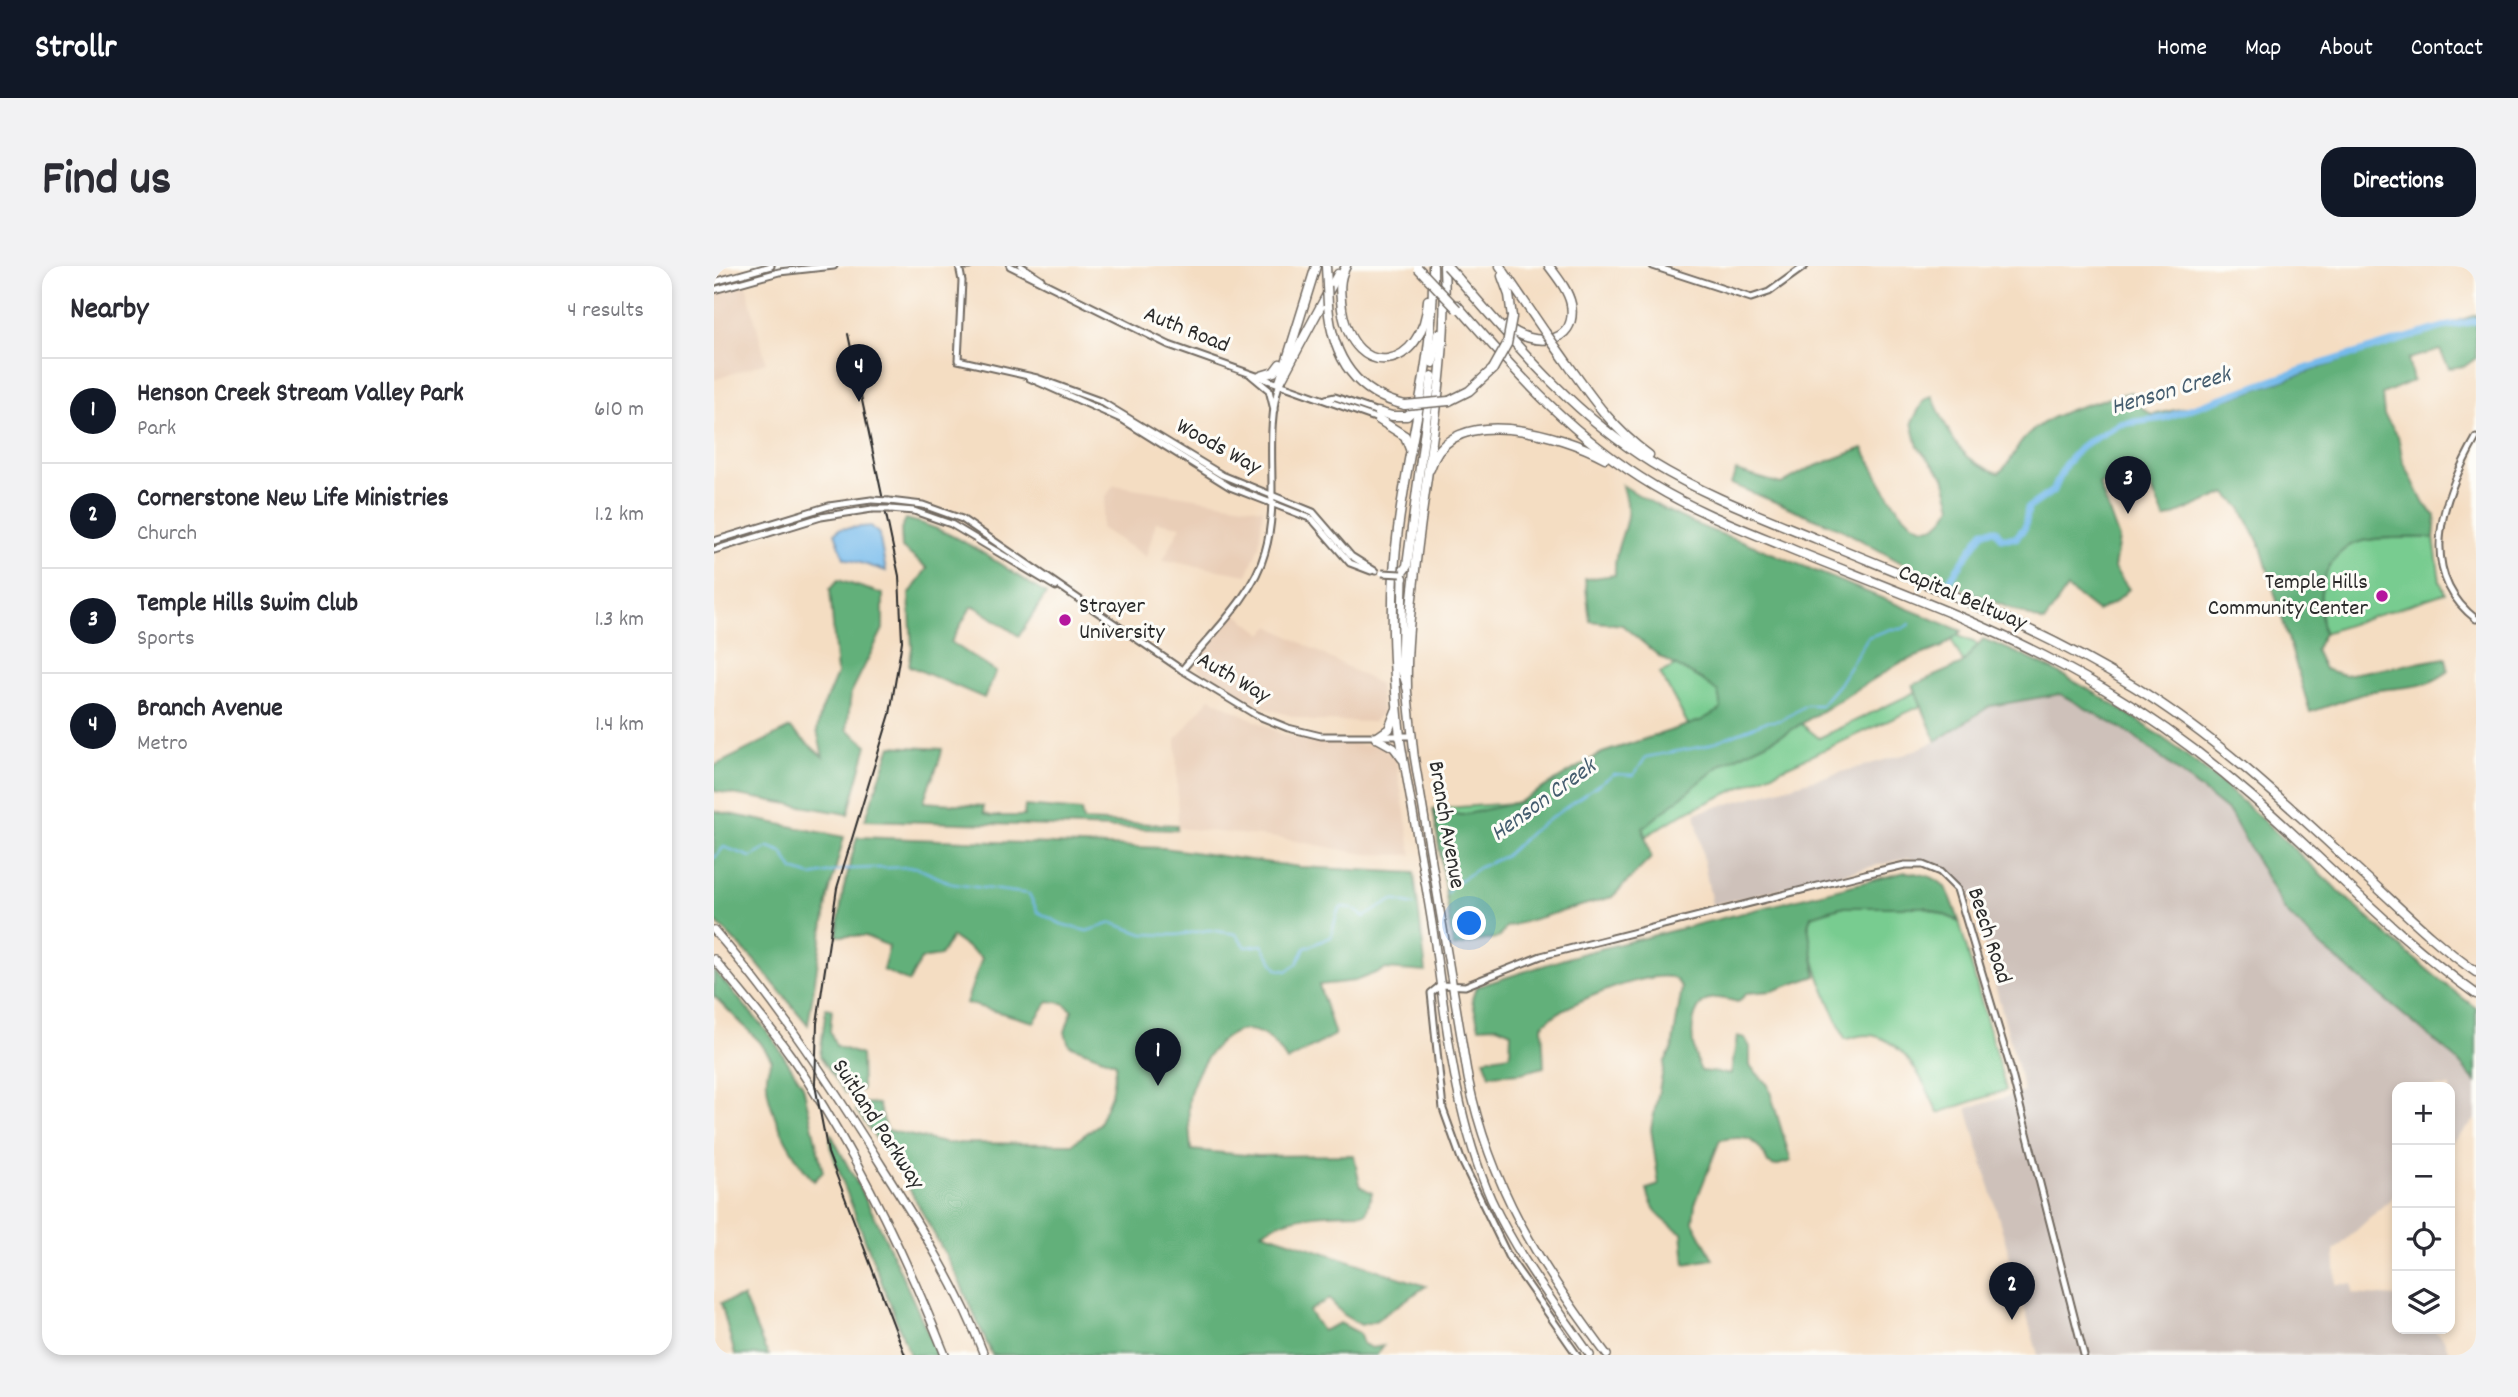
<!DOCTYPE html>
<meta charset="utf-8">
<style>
:root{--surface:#fff;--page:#f2f2f3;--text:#2b2b33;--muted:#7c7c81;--line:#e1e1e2;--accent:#111827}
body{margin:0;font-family:Dekko,sans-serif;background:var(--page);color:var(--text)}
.controls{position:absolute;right:21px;bottom:21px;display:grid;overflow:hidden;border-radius:14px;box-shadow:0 4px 10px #0003}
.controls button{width:63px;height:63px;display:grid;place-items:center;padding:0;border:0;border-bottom:2px solid var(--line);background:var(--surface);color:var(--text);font:35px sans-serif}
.you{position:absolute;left:756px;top:658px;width:24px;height:24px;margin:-18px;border:5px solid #fff;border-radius:50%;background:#1a73e8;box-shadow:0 0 0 10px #1a73e833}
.badge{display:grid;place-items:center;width:46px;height:46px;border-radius:50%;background:var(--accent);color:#fff;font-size:23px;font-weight:700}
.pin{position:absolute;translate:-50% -58px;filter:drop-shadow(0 2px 4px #0008)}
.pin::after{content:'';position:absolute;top:37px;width:24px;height:21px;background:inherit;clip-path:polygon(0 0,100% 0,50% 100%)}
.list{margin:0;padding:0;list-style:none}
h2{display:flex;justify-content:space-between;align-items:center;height:91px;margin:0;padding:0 28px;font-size:30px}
h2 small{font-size:23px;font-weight:400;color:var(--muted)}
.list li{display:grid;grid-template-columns:46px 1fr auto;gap:21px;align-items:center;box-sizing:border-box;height:105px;padding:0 28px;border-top:2px solid var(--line)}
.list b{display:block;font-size:26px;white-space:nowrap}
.list p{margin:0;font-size:23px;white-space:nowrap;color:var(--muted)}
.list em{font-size:23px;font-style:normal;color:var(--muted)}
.icon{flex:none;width:38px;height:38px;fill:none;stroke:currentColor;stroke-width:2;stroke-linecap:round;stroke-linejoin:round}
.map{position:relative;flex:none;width:1762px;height:1089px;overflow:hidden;border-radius:21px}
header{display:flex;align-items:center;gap:42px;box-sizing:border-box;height:98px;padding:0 35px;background:var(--accent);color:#fff}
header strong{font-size:33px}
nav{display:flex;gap:38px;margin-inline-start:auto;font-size:24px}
.intro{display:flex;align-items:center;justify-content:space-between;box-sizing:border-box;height:168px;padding:0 42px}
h1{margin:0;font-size:49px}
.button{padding:18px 32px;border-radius:21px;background:var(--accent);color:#fff;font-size:24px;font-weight:700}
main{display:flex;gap:42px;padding:0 42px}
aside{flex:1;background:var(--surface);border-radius:21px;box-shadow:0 4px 10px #0003}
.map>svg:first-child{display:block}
</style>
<header>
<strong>Strollr</strong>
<nav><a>Home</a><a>Map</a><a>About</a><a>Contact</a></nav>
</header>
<div class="intro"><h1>Find us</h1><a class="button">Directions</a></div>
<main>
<aside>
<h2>Nearby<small>4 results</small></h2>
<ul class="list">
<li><span class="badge">1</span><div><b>Henson Creek Stream Valley Park</b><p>Park</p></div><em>610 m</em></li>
<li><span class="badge">2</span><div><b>Cornerstone New Life Ministries</b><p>Church</p></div><em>1.2 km</em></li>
<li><span class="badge">3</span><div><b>Temple Hills Swim Club</b><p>Sports</p></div><em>1.3 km</em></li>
<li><span class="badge">4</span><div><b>Branch Avenue</b><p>Metro</p></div><em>1.4 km</em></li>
</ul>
</aside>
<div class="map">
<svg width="1762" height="1089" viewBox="0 0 1762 1089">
<rect width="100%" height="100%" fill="#fdfcf7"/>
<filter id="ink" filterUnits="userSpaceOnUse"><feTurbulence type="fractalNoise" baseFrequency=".0143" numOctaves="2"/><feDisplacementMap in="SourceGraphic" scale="14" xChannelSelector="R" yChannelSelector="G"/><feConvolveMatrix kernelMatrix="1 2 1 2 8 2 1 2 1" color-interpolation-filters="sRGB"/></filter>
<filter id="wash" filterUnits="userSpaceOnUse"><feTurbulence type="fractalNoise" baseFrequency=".00686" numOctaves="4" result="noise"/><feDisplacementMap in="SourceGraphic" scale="28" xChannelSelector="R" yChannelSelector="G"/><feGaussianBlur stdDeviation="1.57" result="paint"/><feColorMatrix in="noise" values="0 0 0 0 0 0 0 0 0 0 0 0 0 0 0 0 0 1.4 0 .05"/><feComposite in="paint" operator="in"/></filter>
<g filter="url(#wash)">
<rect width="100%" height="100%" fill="#f4ddc2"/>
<g fill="#e9ceb7">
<path d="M32,18L52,96L0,114V28Z"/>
<path d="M400,219L549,243L545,280L533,309L449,294L467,260L442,256L432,291L387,262L392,230Z"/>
<path d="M522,347L549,368L556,360L665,418L668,446L659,456L597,455L553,443L484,403L483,395Z"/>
<path d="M496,432L568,468L600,476L666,479L681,488L698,589L651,588L565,572L464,562L462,473Z"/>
</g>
<path fill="#cec1ba" d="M1346,428L1420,470L1516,547L1571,645L1608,681L1740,790L1762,816V853L1736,878V821H1683V927L1620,985L1622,1018H1638L1639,1028L1683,1031V1063H1718L1730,1073L1736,1089H1324L1253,842L1310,826L1257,630L1226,601L1194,592L998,639L981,547L1192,488L1222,475L1276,440Z"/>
<g fill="#78cc90" stroke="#527c5e" stroke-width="2">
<path d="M1720,272L1726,315L1731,327L1610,367C1603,337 1604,303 1632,282C1650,269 1698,272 1720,272Z"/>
<path d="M1233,365L1278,384L1260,416L970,547L881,601L730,610L719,543L801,537L1070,444L1105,472L1252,402Z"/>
<path d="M963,399L1028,432L976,462L946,407Z"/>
<path d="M1166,640L1211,641L1245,655L1292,824L1224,847C1212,819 1189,770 1153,769C1146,769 1138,772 1131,773C1118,740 1088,684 1096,650L1126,641Z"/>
</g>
<g fill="#62b07a" stroke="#466e52" stroke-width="2">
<path d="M1762,49V92L1751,100L1735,102L1726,84L1694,93L1699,115L1668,128L1670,149L1684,170L1689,195L1710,238L1722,250L1720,272C1698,272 1650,269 1632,282C1604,303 1603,337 1610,367L1601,384L1610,403L1630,409L1732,392L1734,405C1713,425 1680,420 1655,426C1635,432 1616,440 1596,446L1547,281L1527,242L1512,227L1451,253L1430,205L1385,218L1405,273L1400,302L1415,323L1400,337L1383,345L1353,322L1330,356L1195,301L1127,263L1017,218L1022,205L1067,218L1094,203L1149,182C1164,209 1204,304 1238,240L1230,211L1204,181L1198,156L1210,134L1218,130C1236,167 1242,194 1285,207C1299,196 1300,183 1311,172C1338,143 1381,137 1417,126L1426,140L1438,149L1517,132Z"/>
<path d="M908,219C946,243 985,262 1028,275L1248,365L1228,381L1186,397L1072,467L1008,498L929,562L937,592L898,631L792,661L786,671L739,681L720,544L748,549L805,536L888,487L986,455L1007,443L1004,426L987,413L946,391L908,359L876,355L871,313L901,309C899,269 924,259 908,219Z"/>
<path d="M192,253C244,265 287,300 332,328L305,370L262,341H257L237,376L282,406L270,432L195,400L198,382L195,329L213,302L188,282L187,263Z"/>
<path d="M124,314L169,328V363L137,427L133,463L153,479L134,548L0,525V500L76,462L109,491L103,464L107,446L123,408L116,323Z"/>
<path d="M1269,373C1365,409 1456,471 1532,539C1608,607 1679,681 1762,742V816L1739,790L1608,681L1571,645L1516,547L1420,470L1346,428L1276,440L1222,475L1199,419L1248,398Z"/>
<path d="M177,480L228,483C226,502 213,517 210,536L269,540L270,547L277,550H310L311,540L367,545L369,555L463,559V564L151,554Z"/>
<path d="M0,545L130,571L114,631L94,759L41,695L0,654Z"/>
<path d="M143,571L450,582L586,601L700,607L712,706L672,703L641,715L605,719L621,769L573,795C537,734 494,774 477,824C472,840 476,867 477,884L543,890L640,889L646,920L658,927L652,947C620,947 576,947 548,966L712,1020L661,1055L647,1059L631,1050L615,1033L595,1045L608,1065L626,1057L645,1067L649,1078L658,1082L669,1080L663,1089H278L244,1012L188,909L142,844L148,837L164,838L173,864L230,877L358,878L385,858L397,829L402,797L355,779L351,766L358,744L349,737L334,735L320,756L252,737L268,692L238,671L226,690L207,693L195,716L169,704L175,680L151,670H123L129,625Z"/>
<path d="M1191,606C1231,610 1233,619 1245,655L1211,641H1126L1097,650L1094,659L1102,710L1058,725L1033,727L1024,736C1015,734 1003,730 996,733C971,743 977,786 987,805L1017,808L1023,770L1031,772L1036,781V800L1054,819L1077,895L1061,900L1054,897C1044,872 1033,869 1006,874L981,938L979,956L999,993L971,998L968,967C948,954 938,947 933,923L945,919L937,863L951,795L958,783L968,722C965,717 962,712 956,711C931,706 844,739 828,760L830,801L807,807L776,809L770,793L796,789L797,766L783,760L765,761L758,733L762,721L866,688Z"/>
<path d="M0,704L57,770L89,820L109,906L100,915C78,893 39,823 58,794L46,776L0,730Z"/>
<path d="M112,742L118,743L116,765L122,780L147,789L148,824L131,827L106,790Z"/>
<path d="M117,868L167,963L224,1089H196L131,922L116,880Z"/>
<path d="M29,1031L51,1083L55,1089H21L7,1037Z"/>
</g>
<g fill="#75baec" stroke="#50728c" stroke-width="2">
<path d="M1421,219L1426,233L1420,236L1422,241L1415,244L1410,229L1418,226L1416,221Z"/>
<path d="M157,260L165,268L172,305L130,292L121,267L125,263Z"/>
</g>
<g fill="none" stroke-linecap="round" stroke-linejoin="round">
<g stroke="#75baec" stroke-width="2">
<path d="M0,592L10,581L37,591L55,581L68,586L79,604L97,610L133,603L201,601L239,618L315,628L324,646L347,658L373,665L398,657L429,668L462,669L495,664L522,668L532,681L548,679L563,703L573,705L583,698L591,682L617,671L623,647L628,641L638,642L650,651L679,634L700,639"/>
<path d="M733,627L739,619L766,601L791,590L817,566L885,518L900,508L920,509L932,491L991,480L1051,456L1068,454L1092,439H1107L1125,418L1154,371L1177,363H1188L1196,358"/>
</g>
<path stroke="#75baec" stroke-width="7" d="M1237,312L1270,265L1282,264L1287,272H1302L1311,261L1314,242L1340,224L1351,199L1369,179L1406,158L1450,152L1597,101L1729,61L1762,55"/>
</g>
</g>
<g filter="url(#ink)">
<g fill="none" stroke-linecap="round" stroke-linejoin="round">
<defs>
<g id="tertiary">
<path d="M245,0L248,15L244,94L323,112L386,135L508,209L599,246L637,290L661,305"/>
<path d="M939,0L1037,32L1055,26L1091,0"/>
<path d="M0,16L57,0"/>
<path d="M0,24L65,6L120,0"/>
<path d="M315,112L409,154L516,221L598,253L636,297L657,305"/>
<path d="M175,235L209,239L248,253L468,404L542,449L574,462L607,470H697"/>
<path d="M176,243L200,245L237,258L342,321"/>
<path d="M0,275L115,240L157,234"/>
<path d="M0,284L107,251L158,243"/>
<path d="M468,404C496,369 539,331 551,286C567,232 548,170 566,116"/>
<path d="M863,1089L794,990L747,893L729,843L717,727L727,719L751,720L827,690L1151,608L1191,599H1209L1226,606L1243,623L1295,797L1370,1089"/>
</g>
<g id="secondary">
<path d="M248,0H255"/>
<path d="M296,0L455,79L664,153"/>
<path d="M307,0L327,13"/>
<path d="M537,109L555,124L560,144"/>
<path d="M612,133L621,131L664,146"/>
<path d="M1762,172C1730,228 1700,305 1762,353"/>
</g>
<g id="trunk">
<path d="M689,312L687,403L693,421L700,489L754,812C776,921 827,1001 893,1089"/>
<path d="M686,471C696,535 709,599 719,664C732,754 740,849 777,933C803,990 841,1038 876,1089"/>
<path d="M662,472L680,482L688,493"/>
<path d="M0,664C64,738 118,820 169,902C207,962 245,1022 270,1089"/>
<path d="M0,693C26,725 53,756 77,790C139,881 190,986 231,1089"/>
</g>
<g id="motorway">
<path d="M612,0L613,20"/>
<path d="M632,0C624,14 626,27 628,43C640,118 710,104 714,34"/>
<path d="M786,0L831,66"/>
<path d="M788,10L795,29L798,51"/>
<path d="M744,12C803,80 860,149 938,197C990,229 1047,250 1103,273C1211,318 1321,359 1421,421C1507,474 1579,544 1653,612C1688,644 1723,679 1762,706"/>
<path d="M614,39C618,89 640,127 691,139"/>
<path d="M743,39C803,108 861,173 940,220C985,247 1034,265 1082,285C1186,327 1294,365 1390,423C1442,454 1491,490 1537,530C1612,595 1680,670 1762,728"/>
<path d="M793,60C817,81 864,81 857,38C854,24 843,11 835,0"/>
<path d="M841,80C869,119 895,161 935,189"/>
<path d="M719,97L724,68"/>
<path d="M547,110L560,106L566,98"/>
<path d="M566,116L624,8"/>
<path d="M566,116L602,0"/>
<path d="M735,135L755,125L779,103"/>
<path d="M664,146L678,150H693L707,137"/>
<path d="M664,153L691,170L696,183"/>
<path d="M716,203C736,134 848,169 891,192"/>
<path d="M689,312L687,308L693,300L718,110"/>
<path d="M693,421C692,385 696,349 700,314C710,210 735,104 730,0"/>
<path d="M686,471C679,401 675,334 684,263C695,174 721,91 719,0"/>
<path d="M662,472L675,463L682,445"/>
</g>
</defs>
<use href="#tertiary" stroke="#716960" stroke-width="9"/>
<use href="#secondary" stroke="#716960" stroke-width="9"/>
<use href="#trunk" stroke="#716960" stroke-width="10"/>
<use href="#motorway" stroke="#716960" stroke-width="11"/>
<use href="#tertiary" stroke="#fff" stroke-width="5"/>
<use href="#secondary" stroke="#fff" stroke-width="5"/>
<use href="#trunk" stroke="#fff" stroke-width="7"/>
<use href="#motorway" stroke="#fff" stroke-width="8"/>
<path stroke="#2b2b2b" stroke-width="2" d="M134,68L185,310L188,375L176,448L123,622L103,757L101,819L114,887L191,1089"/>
<defs>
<g id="tertiary-bridge">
<path d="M157,234L175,235"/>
<path d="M158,243H176"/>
<path d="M668,307L687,308"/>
</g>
<g id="motorway-bridge">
<path d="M733,0L744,12"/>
<path d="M704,2L743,43"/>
<path d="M613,20L614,39"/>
<path d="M831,66L841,80"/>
<path d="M779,103L793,78L798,51"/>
<path d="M691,139L735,135"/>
</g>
</defs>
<use href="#tertiary-bridge" stroke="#716960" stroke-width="9" stroke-linecap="butt"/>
<use href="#motorway-bridge" stroke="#716960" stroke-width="11" stroke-linecap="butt"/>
<use href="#tertiary-bridge" stroke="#fff" stroke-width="5"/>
<use href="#motorway-bridge" stroke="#fff" stroke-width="8"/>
</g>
</g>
<g fill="#b5179e" stroke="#fdfcf7" stroke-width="2.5">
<circle cx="1668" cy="330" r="7"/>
<circle cx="351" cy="354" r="7"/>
</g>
<g text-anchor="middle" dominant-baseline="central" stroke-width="6" stroke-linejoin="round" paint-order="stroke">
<g font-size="23" fill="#2b2b2b" stroke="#fdfcf7">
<text transform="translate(472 65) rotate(22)">Auth Road</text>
<text transform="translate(504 182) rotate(29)">Woods Way</text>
<text transform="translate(1248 333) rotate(23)">Capital Beltway</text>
<text transform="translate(519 413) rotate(30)">Auth Way</text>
<text transform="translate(731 559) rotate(80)">Branch Avenue</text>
<text transform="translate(1274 670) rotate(72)">Beech Road</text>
<text transform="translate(163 859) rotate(57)">Suitland Parkway</text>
</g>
<g font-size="23" fill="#2b2b2b" stroke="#fdfcf7" text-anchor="end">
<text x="1654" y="317">Temple Hills<tspan x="1654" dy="26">Community Center</tspan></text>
<text x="365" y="341" text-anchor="start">Strayer<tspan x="365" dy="26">University</tspan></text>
</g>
<g font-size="24" font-style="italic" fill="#455d6f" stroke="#fdfcf7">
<text transform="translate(1457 126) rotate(-16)">Henson Creek</text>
<text transform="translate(830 535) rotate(-36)">Henson Creek</text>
</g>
</g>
</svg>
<div class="controls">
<button>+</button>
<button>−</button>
<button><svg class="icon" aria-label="locate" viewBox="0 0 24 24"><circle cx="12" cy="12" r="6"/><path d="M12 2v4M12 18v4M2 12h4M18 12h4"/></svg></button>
<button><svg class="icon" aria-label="layers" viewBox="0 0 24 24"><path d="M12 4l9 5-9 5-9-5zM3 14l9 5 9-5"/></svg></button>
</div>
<div class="you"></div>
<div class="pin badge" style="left:444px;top:820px">1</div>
<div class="pin badge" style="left:1298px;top:1054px">2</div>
<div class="pin badge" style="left:1414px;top:248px">3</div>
<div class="pin badge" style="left:145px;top:136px">4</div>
</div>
</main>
